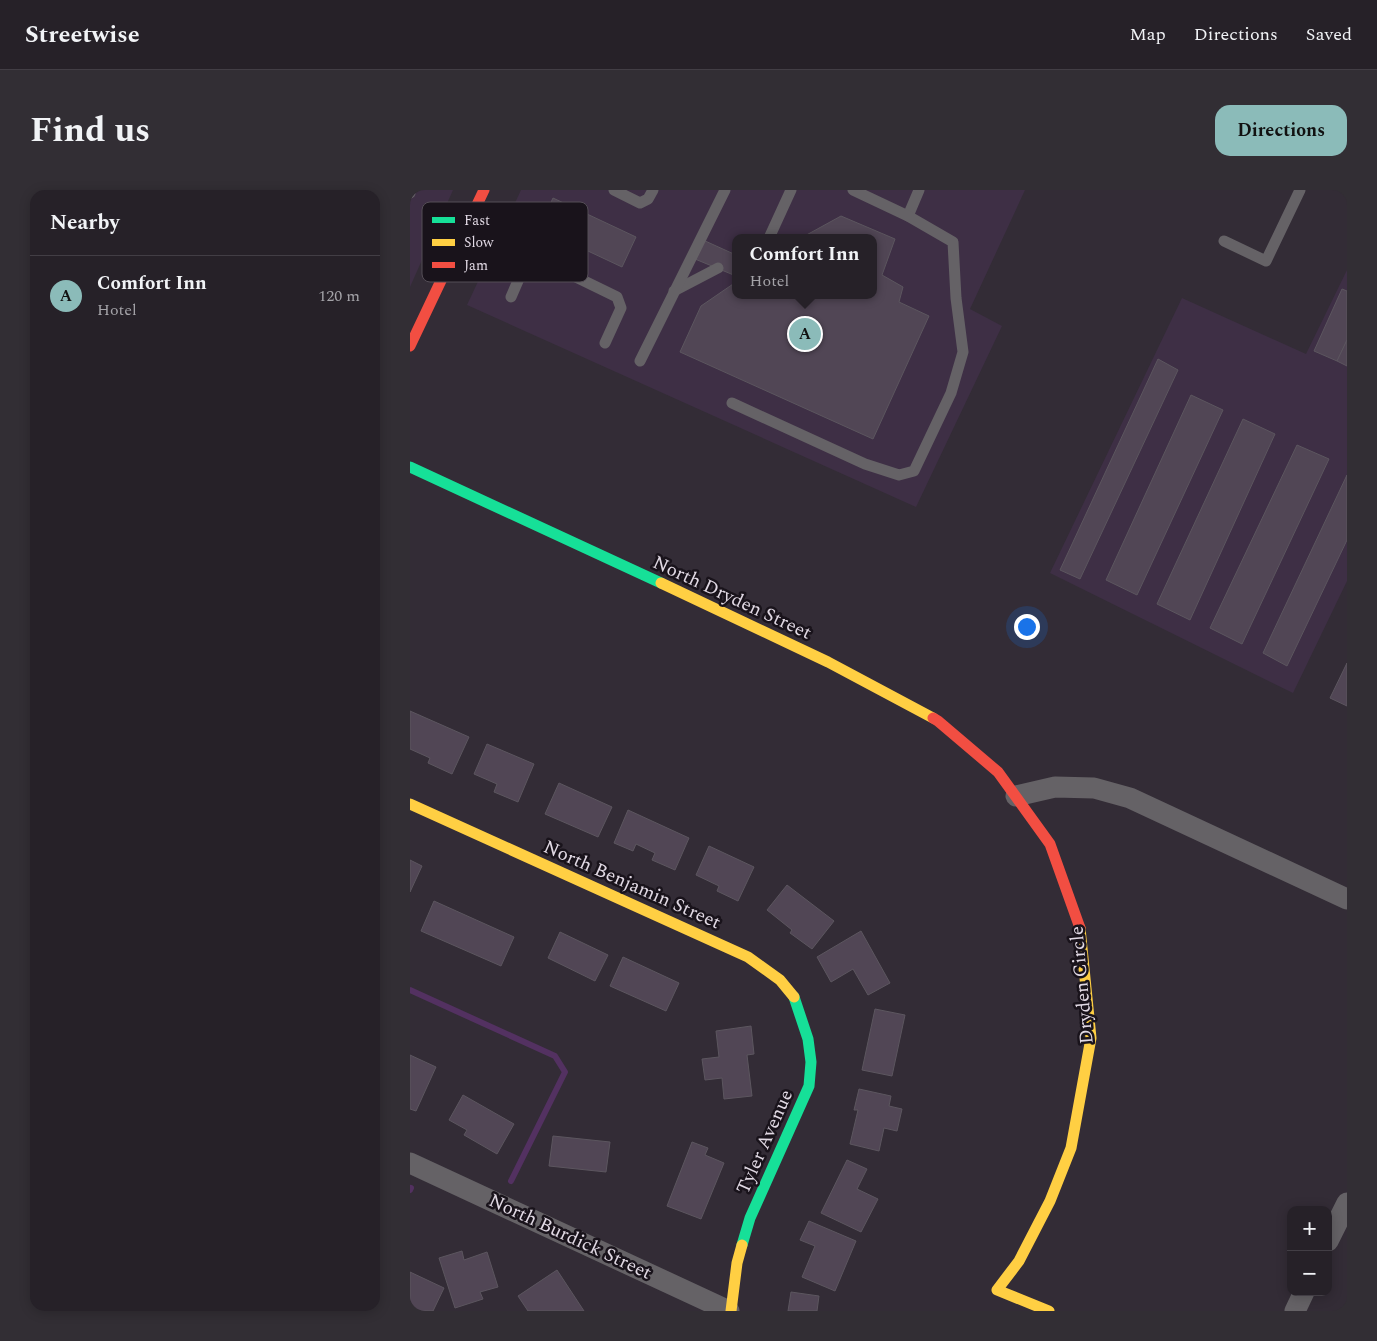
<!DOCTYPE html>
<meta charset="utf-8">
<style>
:root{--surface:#262128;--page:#322e34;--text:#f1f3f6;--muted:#a4a3a8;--line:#423e45;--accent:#8bbbb9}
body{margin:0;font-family:Spectral,serif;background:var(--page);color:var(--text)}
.controls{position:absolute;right:15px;bottom:15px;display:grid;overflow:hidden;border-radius:10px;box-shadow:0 2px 12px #0003}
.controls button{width:45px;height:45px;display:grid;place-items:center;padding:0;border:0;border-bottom:1px solid var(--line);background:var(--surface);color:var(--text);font:25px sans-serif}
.you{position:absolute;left:616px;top:436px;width:18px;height:18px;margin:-12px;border:4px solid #fff;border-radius:50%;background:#1a73e8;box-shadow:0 0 0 8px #1a73e833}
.badge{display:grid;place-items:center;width:32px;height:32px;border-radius:50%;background:var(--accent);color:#111;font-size:16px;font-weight:700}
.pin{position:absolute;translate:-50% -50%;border:2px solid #fff;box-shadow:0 1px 5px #0006}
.popup{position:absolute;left:322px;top:44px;width:145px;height:65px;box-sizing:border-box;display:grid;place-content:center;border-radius:10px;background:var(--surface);filter:drop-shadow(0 1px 4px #0005);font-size:16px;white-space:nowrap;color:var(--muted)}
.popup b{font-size:19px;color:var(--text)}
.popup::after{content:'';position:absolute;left:50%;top:100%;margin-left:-10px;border:10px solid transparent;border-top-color:var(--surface)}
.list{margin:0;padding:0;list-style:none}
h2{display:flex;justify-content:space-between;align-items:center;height:65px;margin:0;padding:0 20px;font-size:21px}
h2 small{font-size:16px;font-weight:400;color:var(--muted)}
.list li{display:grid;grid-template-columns:32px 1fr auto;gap:15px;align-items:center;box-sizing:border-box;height:80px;padding:0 20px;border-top:1px solid var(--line)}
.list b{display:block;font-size:19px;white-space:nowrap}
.list p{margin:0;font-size:16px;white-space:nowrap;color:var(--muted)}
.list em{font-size:16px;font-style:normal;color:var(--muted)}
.map{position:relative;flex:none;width:937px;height:1121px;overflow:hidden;border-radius:15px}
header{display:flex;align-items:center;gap:30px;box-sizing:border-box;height:70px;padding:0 25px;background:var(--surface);border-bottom:1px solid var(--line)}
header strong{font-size:24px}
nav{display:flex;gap:28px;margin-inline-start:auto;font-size:18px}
.intro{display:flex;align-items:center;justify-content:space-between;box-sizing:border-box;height:120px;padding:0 30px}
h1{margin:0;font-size:35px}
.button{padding:12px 22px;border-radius:15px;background:var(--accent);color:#111;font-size:18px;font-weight:700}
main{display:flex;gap:30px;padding:0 30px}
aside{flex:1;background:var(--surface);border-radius:15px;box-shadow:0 2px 12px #0003}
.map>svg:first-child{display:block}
</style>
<header>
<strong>Streetwise</strong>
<nav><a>Map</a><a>Directions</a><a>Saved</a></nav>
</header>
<div class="intro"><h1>Find us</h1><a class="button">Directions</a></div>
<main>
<aside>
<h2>Nearby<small></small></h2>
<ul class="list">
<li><span class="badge">A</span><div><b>Comfort Inn</b><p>Hotel</p></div><em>120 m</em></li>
</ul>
</aside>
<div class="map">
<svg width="937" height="1121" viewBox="0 0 937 1121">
<rect width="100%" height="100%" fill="#332c36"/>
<g fill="#3e2f45" fill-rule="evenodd">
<path d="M0,0H43L0,97Z"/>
<path d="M111,0H615L560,119L592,136L506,317L57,115ZM326,48H464V105H326Z"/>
<path d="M937,80V391L883,503L640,383L772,108L896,164Z"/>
</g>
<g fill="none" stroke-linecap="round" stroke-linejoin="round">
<g stroke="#533161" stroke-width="6">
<path d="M0,800L145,866L155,882L101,991"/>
<path d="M0,1000L1,998"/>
</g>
</g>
<g fill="#514655" stroke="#5c565f">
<path d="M143,8L226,47L212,77L129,38Z"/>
<path d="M431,26L485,49L472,85L493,97L489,112L519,126L463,249L270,162L291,116L326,92V105H464V48H391Z"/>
<path d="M293,50L326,65V86L285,69Z"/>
<path d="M932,99L937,101V150L927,171L904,161Z"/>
<path d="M937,150V176L927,171Z"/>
<path d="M748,169L768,180L670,389L650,380Z"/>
<path d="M781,205L813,220L727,405L696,390Z"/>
<path d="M833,229L865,244L780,430L747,414Z"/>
<path d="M887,255L919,269L832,454L800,438Z"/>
<path d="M937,285V350L877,476L853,463Z"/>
<path d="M937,473V516L920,508Z"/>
<path d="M0,521L59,547L42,584L18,573L20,568L0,559Z"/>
<path d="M77,554L124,574L108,612L84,602L87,594L64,584Z"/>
<path d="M149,593L202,617L188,647L135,624Z"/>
<path d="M218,620L279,648L265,680L242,670L245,663L226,654L223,661L204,653Z"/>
<path d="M299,656L344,677L328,711L307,701L309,696L286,685Z"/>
<path d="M0,670L12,676L0,702Z"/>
<path d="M377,695L424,731L402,759L380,743L382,740L357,720Z"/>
<path d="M24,711L104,747L91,776L11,741Z"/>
<path d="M451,741L480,793L458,805L443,779L421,792L407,767Z"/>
<path d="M150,742L198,765L185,791L138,768Z"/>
<path d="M213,767L269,793L256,821L200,796Z"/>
<path d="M465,819L495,825L482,886L452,880Z"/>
<path d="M341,836L344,864L337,865L342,906L314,909L312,888L295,890L292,869L309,867L306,841Z"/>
<path d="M0,865L26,877L6,921L0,919Z"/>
<path d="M449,899L481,906L479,916L492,919L487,941L474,938L469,961L440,954L448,920H444Z"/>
<path d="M53,905L104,934L87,964L54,945L57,940L39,930Z"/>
<path d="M143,946L200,952L196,982L139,976Z"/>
<path d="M282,952L298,958L295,965L314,973L291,1029L257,1016Z"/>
<path d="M437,970L457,979L447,999L468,1009L451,1042L411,1023Z"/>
<path d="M399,1031L446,1051L425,1101L392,1087L405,1056L390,1050Z"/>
<path d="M52,1061L54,1070L77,1062L88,1097L70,1102L73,1109L45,1118L29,1068Z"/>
<path d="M147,1080L174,1121H118L108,1106Z"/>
<path d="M0,1082L34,1098L23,1121H0Z"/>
<path d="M381,1102L409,1106L407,1121H378Z"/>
</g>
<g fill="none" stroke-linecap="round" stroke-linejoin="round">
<g stroke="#656266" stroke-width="11">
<path d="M204,0L230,13L238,9L243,0"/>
<path d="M0,3L1,0"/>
<path d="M498,26L509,0"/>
<path d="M359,48L381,0"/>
<path d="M814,51L856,71L890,0"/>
<path d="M264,101L308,78"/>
<path d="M101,107L117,70L125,67L207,107L211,118L195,153"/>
<path d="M230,171L315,0"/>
<path d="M322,213L455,274L489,285L504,281L541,203L553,162L546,108L543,52L498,26L443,0"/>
</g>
<g stroke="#656266" stroke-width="21">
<path d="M606,606L645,597L684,598L720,608L937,709"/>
<path d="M0,973L319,1121"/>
<path d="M918,1051L937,1013"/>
<path d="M885,1121L894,1102"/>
</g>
<g stroke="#16e098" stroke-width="11">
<path d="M0,277L251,393"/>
<path d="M332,1055L340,1028L399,896L401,872L398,849L384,807"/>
</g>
<g stroke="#ffcf43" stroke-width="11">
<path d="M251,393L418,472L523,528"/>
<path d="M0,614L338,767L370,790L384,807"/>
<path d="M321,1121L327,1073L332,1055"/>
<path d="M639,1121L587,1100L609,1071L640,1011L661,958L681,848L670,738"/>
</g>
<g stroke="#f24e42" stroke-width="11">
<path d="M0,156L74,0"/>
<path d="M523,528L528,531L588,582L640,654L670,738"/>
</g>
</g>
<g text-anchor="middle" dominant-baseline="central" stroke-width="5" stroke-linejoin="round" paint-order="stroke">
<g font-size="19" fill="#e1d9e4" stroke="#19131b">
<text transform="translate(322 408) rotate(25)">North Dryden Street</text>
<text transform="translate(222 695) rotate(24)">North Benjamin Street</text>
<text transform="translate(672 795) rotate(-95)">Dryden Circle</text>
<text transform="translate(355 952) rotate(-66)">Tyler Avenue</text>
<text transform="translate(160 1047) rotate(25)">North Burdick Street</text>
</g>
</g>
<rect x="12" y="12" width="166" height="80" rx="8" fill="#19131b" stroke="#554e57" stroke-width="1"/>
<rect x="22" y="27" width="23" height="6" fill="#16e098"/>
<rect x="22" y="49" width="23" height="7" fill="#ffcf43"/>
<rect x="22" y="72" width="23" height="6" fill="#f24e42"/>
<g font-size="14" fill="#e1d9e4">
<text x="54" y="35">Fast</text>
<text x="54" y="57">Slow</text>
<text x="54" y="80">Jam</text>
</g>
</svg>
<div class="controls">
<button>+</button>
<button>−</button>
</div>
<div class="you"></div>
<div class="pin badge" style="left:395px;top:144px">A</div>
<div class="popup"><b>Comfort Inn</b>Hotel</div>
</div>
</main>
